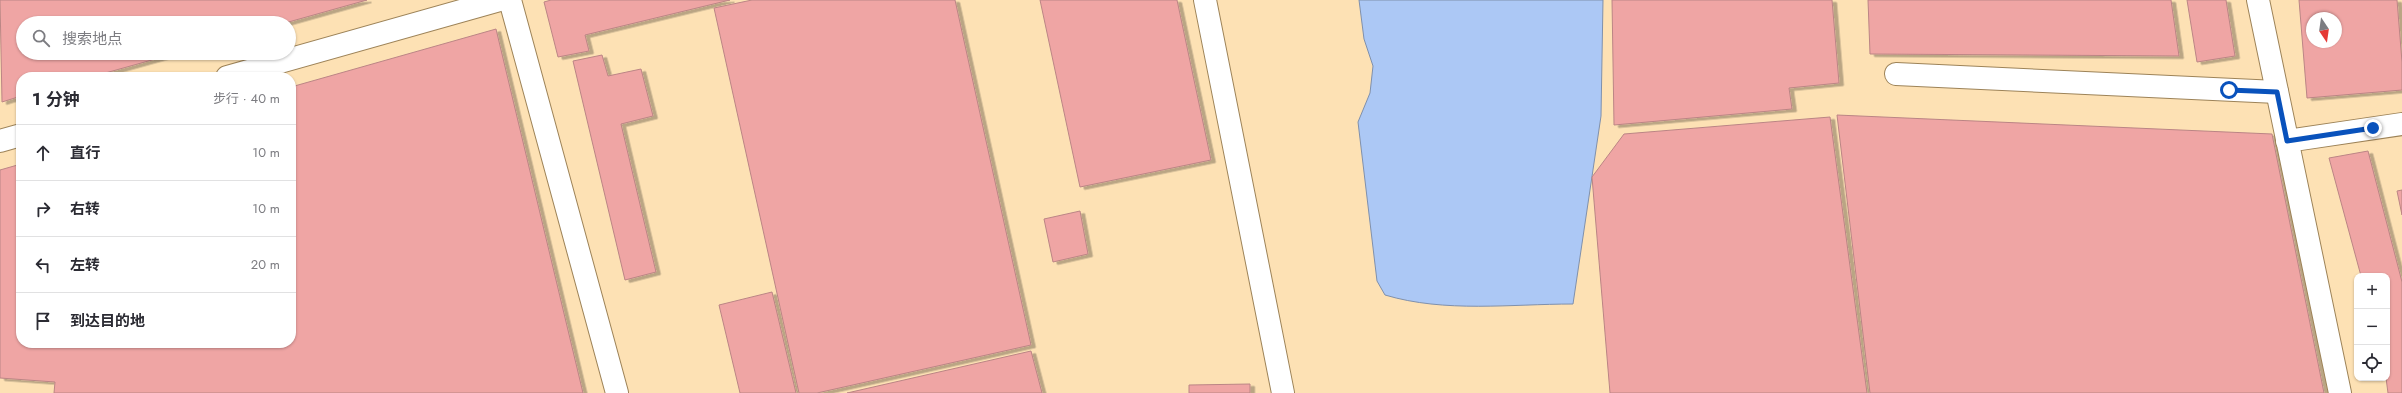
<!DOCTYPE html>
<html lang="zh">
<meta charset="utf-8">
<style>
:root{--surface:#fff;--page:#f7f7f7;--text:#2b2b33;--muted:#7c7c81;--line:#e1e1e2}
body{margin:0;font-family:Jost,"Noto Sans SC",sans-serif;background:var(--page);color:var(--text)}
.controls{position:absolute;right:12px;bottom:12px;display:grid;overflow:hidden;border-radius:8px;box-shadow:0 1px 3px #0004}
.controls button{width:36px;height:36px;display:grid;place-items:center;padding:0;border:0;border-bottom:1px solid var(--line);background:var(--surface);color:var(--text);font:20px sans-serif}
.compass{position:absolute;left:2306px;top:12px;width:36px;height:36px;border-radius:50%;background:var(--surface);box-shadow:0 1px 3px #0004;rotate:167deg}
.stop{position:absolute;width:12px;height:12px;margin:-9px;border:3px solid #0952bc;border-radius:50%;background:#fff}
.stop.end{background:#0952bc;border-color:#fff;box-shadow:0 1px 4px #0008}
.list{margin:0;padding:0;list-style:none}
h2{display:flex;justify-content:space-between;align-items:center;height:52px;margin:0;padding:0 16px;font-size:17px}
h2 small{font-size:13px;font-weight:400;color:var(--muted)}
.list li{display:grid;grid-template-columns:26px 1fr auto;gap:12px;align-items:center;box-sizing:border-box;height:56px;padding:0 16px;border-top:1px solid var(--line)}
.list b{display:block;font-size:15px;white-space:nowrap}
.list em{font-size:13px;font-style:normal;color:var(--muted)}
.icon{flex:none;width:22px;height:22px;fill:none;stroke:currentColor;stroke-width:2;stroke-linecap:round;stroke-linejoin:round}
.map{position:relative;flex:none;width:2402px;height:393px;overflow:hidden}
.search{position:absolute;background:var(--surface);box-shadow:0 1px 3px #0004;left:16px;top:16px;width:280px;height:44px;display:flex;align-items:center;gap:10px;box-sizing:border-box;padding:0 14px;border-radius:22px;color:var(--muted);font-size:15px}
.panel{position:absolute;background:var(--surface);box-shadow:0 1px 3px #0004;left:16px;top:72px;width:280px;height:276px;border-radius:16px}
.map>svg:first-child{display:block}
</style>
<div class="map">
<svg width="2402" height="393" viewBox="0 0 2402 393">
<defs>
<filter id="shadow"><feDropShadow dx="4.5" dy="2.5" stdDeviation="0" flood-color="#0004"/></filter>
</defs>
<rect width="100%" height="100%" fill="#fde1b4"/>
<path fill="#acc8f5" stroke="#7f90ac" d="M1359,0H1603L1601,116L1573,304C1511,304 1445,313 1385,295L1377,281L1358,122L1370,93L1373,66L1364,39Z"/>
<g fill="#efa5a4" stroke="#bb8585" fill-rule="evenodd" filter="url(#shadow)">
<path d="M0,0H367L285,23H23V53H177L91,77H21V96L2,102Z"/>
<path d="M551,0H730L585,35L589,51L558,57L544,2Z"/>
<path d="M752,0H955L1031,345L817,393H799L714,8Z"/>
<path d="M1040,0H1177L1211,160L1080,187Z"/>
<path d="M1612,0H1832L1839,83L1789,88L1792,109L1614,125Z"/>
<path d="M1868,0H2171L2179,56L1870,54Z"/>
<path d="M2187,0H2226L2235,56L2197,62Z"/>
<path d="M2299,0H2397L2402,62V90L2307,98ZM2312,18H2336V42H2312Z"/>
<path d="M496,29L583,393H54L55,382L0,378V170L21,164V343H291V87Z"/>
<path d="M602,55L608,76L641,69L653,116L621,124L656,272L625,280L573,61Z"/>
<path d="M1837,115L2272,134L2324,393H1870Z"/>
<path d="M1830,117L1867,393H1610L1592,177L1624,134Z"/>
<path d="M2368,151L2402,282V393H2388L2386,378L2387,276H2361L2329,158Z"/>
<path d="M2402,190V215L2397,191Z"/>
<path d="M1080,211L1088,254L1053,262L1044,219Z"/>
<path d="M772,292L796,393H740L719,305Z"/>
<path d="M1031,351L1042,393H847Z"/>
<path d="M1250,384V393H1189V385Z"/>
</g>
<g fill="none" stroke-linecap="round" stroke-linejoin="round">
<defs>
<g id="minor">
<path d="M510,0L617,393"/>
<path d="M1205,0L1283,393"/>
<path d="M2258,0L2340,393"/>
<path d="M1896,74L2277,92"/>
<path d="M227,77L500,0"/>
<path d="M0,141L21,135"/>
<path d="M2287,141L2402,124"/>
</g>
</defs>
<use href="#minor" stroke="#9d8358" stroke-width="24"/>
<use href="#minor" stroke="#fff" stroke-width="22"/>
</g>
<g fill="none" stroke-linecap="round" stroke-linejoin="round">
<path stroke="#0952bc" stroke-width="5" d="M2229,90L2277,92L2287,141L2373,128"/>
</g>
</svg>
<div class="controls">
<button>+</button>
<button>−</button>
<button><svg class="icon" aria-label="locate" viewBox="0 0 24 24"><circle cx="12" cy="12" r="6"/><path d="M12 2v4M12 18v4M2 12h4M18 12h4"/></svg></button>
</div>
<svg class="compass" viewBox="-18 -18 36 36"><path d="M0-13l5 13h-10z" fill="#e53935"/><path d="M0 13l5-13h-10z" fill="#7c7c81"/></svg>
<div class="stop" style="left:2229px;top:90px"></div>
<div class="stop end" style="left:2373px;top:128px"></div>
<div class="search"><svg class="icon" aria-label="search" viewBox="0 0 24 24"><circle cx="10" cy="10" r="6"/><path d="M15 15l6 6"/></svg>搜索地点</div>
<section class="panel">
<h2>1 分钟<small>步行 · 40 m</small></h2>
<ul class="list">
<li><svg class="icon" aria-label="ahead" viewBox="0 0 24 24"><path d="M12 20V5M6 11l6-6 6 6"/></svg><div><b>直行</b></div><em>10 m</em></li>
<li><svg class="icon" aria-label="right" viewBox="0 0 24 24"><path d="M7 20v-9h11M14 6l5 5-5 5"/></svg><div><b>右转</b></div><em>10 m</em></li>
<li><svg class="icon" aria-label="left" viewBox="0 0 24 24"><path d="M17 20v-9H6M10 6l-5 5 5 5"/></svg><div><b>左转</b></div><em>20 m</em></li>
<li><svg class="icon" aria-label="arrive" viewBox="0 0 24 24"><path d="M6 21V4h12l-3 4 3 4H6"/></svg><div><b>到达目的地</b></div></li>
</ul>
</section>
</div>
